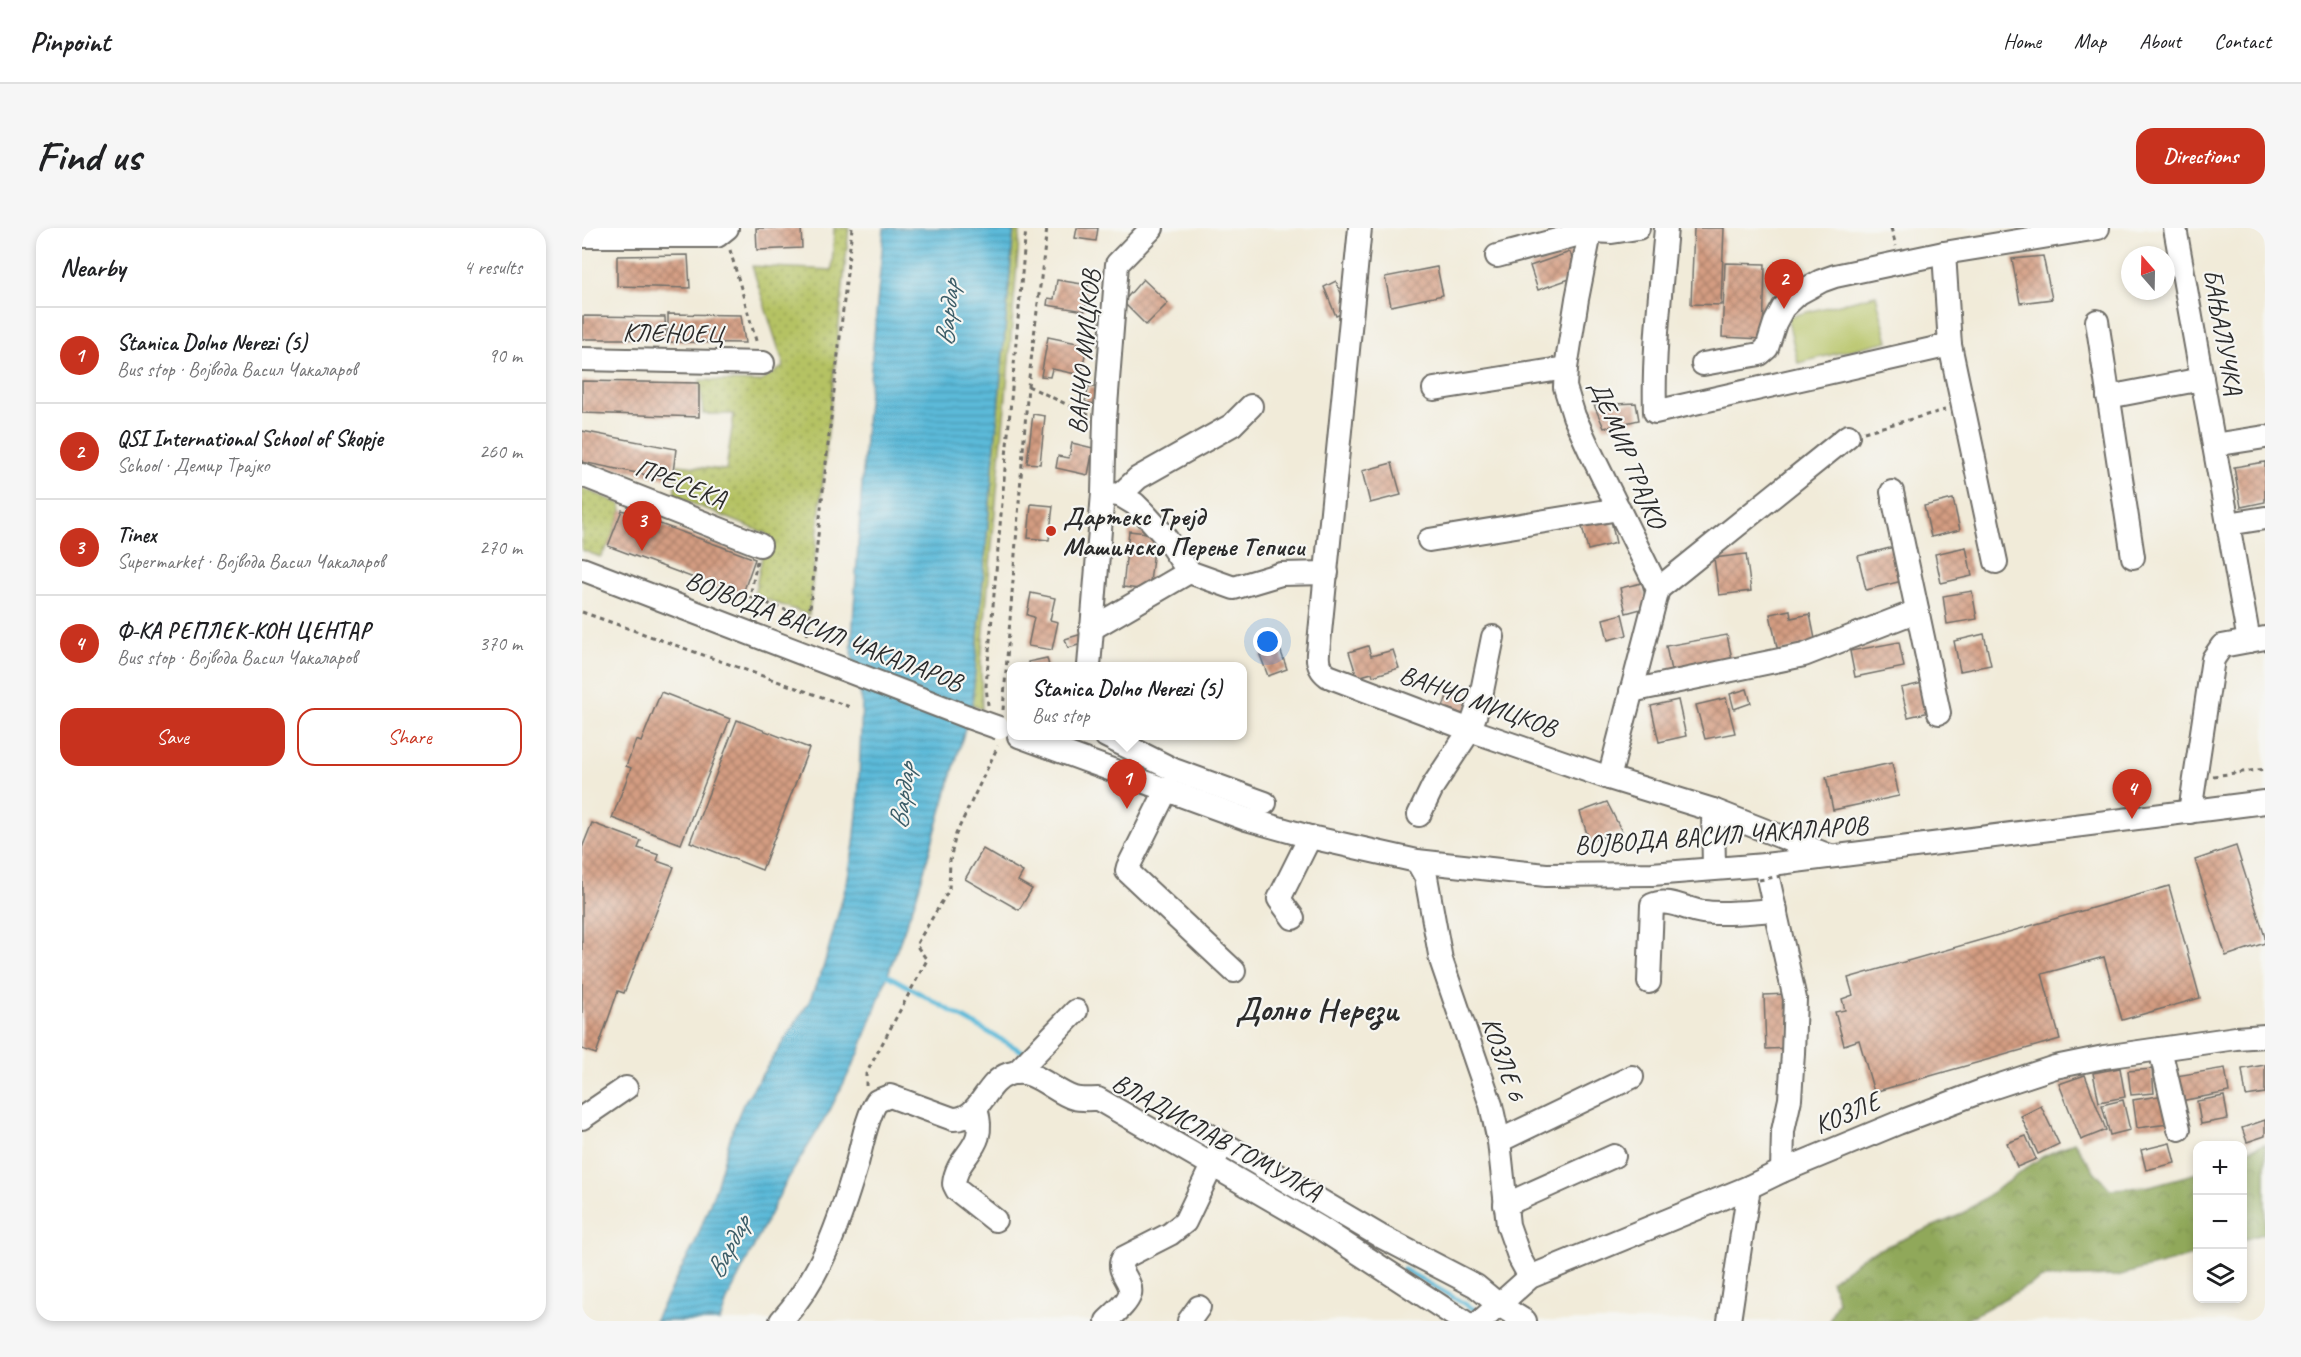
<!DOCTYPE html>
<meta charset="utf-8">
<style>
:root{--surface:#fff;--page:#f6f6f6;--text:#202124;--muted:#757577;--line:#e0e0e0;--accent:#c8321e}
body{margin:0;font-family:Caveat,sans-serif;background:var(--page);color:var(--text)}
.controls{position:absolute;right:18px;bottom:18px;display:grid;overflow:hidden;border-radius:12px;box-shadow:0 3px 9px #0003}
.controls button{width:54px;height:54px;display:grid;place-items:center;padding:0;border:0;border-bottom:2px solid var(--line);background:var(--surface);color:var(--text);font:30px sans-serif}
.compass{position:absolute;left:1539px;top:18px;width:54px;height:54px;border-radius:50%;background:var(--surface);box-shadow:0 3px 9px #0003;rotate:340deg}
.you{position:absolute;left:686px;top:414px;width:21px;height:21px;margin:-15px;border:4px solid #fff;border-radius:50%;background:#1a73e8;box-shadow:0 0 0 9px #1a73e833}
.badge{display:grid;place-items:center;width:39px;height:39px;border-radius:50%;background:var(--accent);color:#fff;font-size:20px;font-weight:700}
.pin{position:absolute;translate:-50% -50px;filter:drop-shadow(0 2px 3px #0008)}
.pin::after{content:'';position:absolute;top:32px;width:21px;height:18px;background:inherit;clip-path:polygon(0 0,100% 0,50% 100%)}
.popup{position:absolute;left:425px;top:434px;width:240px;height:78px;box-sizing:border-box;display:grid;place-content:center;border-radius:12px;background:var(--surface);filter:drop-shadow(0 2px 4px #0005);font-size:20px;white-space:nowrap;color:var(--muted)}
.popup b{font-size:22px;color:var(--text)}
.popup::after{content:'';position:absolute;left:50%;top:100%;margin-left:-12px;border:12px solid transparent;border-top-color:var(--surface)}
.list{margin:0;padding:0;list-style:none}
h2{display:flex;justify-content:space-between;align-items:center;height:78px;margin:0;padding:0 24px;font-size:26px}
h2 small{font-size:20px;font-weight:400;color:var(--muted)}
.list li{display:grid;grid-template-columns:39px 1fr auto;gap:18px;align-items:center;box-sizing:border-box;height:96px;padding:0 24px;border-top:2px solid var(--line)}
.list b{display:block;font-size:22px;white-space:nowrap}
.list p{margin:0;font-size:20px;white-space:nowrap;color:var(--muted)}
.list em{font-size:20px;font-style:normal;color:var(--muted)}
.actions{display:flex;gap:12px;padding:18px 24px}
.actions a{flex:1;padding:14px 0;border:2px solid var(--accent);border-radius:18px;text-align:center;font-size:21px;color:var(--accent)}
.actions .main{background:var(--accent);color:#fff}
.icon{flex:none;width:33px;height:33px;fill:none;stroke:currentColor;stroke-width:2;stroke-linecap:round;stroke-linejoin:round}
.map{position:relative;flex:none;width:1683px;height:1093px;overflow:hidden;border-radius:18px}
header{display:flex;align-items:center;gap:36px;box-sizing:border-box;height:84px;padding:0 30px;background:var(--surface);border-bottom:2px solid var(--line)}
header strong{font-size:28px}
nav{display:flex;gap:33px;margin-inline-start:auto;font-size:21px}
.intro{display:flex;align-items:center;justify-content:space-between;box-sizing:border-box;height:144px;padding:0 36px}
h1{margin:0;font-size:42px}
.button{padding:15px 27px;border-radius:18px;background:var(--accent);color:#fff;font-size:21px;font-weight:700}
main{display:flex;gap:36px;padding:0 36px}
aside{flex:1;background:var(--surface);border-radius:18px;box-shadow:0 3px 9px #0003}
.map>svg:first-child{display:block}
</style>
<header>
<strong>Pinpoint</strong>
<nav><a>Home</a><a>Map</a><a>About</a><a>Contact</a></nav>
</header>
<div class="intro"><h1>Find us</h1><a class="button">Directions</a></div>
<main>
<aside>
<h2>Nearby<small>4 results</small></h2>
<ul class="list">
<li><span class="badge">1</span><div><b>Stanica Dolno Nerezi (5)</b><p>Bus stop · Војвода Васил Чакаларов</p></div><em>90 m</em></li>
<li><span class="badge">2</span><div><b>QSI International School of Skopje</b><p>School · Демир Трајко</p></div><em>260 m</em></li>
<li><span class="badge">3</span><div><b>Tinex</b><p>Supermarket · Војвода Васил Чакаларов</p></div><em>270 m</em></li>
<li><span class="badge">4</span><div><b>Ф-КА РЕПЛЕК-КОН ЦЕНТАР</b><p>Bus stop · Војвода Васил Чакаларов</p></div><em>370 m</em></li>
</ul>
<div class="actions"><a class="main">Save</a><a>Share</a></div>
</aside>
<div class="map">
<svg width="1683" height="1093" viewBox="0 0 1683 1093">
<defs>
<pattern id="grass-dots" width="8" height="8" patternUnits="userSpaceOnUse" patternTransform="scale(1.5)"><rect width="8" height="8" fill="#b5c264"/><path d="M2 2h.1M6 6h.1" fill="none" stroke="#939e53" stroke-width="1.8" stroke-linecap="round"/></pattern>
<pattern id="forest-crowns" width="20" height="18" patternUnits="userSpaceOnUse" patternTransform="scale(1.5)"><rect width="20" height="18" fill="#90a85a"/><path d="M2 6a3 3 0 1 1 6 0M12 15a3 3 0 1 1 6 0" fill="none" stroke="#76894b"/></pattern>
<pattern id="water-rules" width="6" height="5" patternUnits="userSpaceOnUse" patternTransform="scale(1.5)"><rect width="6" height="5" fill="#5bbad9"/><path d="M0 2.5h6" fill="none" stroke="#4b97b0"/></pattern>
<pattern id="building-cross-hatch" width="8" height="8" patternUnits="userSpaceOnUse" patternTransform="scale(1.5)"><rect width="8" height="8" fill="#d49d82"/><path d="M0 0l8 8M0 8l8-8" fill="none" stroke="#ac806b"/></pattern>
</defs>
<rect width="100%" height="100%" fill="#f6f6f2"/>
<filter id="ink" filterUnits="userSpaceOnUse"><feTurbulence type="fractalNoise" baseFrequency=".0167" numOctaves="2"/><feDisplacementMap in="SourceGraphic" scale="12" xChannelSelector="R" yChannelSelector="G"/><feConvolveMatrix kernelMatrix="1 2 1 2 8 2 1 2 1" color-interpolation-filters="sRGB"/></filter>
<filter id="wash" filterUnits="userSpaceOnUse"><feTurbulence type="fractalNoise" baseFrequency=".008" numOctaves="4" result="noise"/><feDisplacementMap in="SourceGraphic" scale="24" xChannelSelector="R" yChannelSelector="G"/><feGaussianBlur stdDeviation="1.35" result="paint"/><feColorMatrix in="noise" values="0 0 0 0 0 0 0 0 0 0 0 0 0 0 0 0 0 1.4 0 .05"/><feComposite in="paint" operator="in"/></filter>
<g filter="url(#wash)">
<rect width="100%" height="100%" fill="#f1ebd9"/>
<g fill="url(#grass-dots)" stroke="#707648" stroke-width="1.5">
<path d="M252,0H267L227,387L172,367L185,306L92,268L96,237L144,242L152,186H121L118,152L178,154L202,138L170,38L250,42Z"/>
<path d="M432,0H438L425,157L399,434L400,481L390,477Z"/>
<path d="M0,260L39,276L40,282L26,318L18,329L0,322Z"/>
</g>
<g fill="url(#forest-crowns)" stroke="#5e6a42" stroke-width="1.5">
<path d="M1492,914L1512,943L1528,961L1564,959L1615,945V1027L1535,1048L1460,1050L1382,1093H1247L1256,1072L1249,1053L1284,1027L1380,986L1460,929Z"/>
<path d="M1683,916V1005L1661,1012V924Z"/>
</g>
<path fill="#b5c264" stroke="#707648" stroke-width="1.5" d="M1294,67L1306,113L1216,135L1205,89Z"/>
<path fill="url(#water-rules)" stroke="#437282" stroke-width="1.5" d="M302,0H432L390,477L335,667L277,825L247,884L204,954L146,1070L138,1093H72L113,1015L134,959L150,903L161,876L227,774L242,737L265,654L272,616L276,576L280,474L269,425L284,195Z"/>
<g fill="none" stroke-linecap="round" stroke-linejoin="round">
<g stroke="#5bbad9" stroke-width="4.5">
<path d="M302,745L443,825"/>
<path d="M456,832L509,863"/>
<path d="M821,1041L897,1084"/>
</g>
</g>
<g id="blocks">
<g fill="url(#building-cross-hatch)">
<path d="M174,0H219L220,20L175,22Z"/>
<path d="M495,0H516L514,13L493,10Z"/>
<path d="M1112,0H1142L1139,77L1109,76Z"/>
<path d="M988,24L996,48L956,62L948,38Z"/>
<path d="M106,27L108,60L35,58V28Z"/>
<path d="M1461,28L1470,71L1438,75L1430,31Z"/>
<path d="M1143,35L1183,36L1181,111L1140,109Z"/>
<path d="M855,39L861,67L809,78L803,49Z"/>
<path d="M561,51L586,75L564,97L541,74Z"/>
<path d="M475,52L506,57L503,83L465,77L466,70L472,71Z"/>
<path d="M754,53L766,83L754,88L742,59Z"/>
<path d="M86,86L159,87L163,115L86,114Z"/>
<path d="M1,88L83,89L84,111H1Z"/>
<path d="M466,109L505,117L499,147L470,141L468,149L459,148Z"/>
<path d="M0,153L117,155V189L0,185Z"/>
<path d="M507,158L520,161L517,177L503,174Z"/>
<path d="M1054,175L1057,192L1022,200L1012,177Z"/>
<path d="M451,186L463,188L458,236L445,235Z"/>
<path d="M0,203L94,221L90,252L0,234Z"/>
<path d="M490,215L511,220L506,247L474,240L476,228L487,230Z"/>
<path d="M1683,234V274L1659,279L1652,239Z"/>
<path d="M810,235L819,267L788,275L780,243Z"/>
<path d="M1371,271L1378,302L1349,309L1342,278Z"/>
<path d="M449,276L471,278L467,312L446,310Z"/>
<path d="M40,282L173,331L160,368L26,318Z"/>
<path d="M1028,288L1034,315L1006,322L999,295Z"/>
<path d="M547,303L574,306L567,362L541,359Z"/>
<path d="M1316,318L1324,352L1284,362L1276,328Z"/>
<path d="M1384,319L1390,348L1359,355L1353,326Z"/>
<path d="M1164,326L1169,363L1137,367L1132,330Z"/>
<path d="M1060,355L1066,379L1044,385L1038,360Z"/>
<path d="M1390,363L1395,391L1365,396L1361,368Z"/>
<path d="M449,365L473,370L468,392L476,394L470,422L446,418L452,389L445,387Z"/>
<path d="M1208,382L1209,390L1228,386L1234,416L1196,424L1188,386Z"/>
<path d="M1040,386L1045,407L1026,412L1021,391Z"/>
<path d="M500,406L503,415L486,420L483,411Z"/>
<path d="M1402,406L1409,437L1378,443L1372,413Z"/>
<path d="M1145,407L1150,431L1089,443L1084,418Z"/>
<path d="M1317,414L1322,439L1273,449L1268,423Z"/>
<path d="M786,418L789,428L811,422L817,440L791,448L790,445L775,449L767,424Z"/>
<path d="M698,421L705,441L686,448L678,427Z"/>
<path d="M465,430L467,438H447L446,434Z"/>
<path d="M1345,454L1352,483L1326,489L1319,460Z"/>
<path d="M868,460L890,468L883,487L861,479Z"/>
<path d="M1165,461L1169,475L1152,481L1148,466Z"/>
<path d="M79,464L148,491L99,616L30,590L49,540L44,538L54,512L59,514Z"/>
<path d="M1144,470L1153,505L1123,511L1114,477Z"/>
<path d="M1096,472L1104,508L1077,514L1069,478Z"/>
<path d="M155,492L227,520L180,642L108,614Z"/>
<path d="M1310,535L1317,568L1251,582L1244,549Z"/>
<path d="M1025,574L1040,604L1007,612L998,584Z"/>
<path d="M10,595L59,613L56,620L77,627L75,633L92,639L42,765L36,763L14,826L0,821V620Z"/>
<path d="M1654,618L1683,709V715L1644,728L1613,632Z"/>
<path d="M401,621L441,644L436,653L450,661L437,682L383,651Z"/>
<path d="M1587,658L1618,770L1540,792L1522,729L1460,746L1478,811L1292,864L1277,812L1262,817L1253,784L1263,782L1260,771L1271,767L1266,750Z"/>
<path d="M1207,766L1209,820L1184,821L1182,767Z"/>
<path d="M1683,837V865L1664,868L1660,841Z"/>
<path d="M1538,840L1543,869L1517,874L1511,845Z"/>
<path d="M1643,840L1647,864L1598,873L1594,848Z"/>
<path d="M1570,841L1572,865L1549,867L1546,843Z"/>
<path d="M1503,847L1524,902L1499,912L1477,856Z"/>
<path d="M1583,867L1587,896L1555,900L1551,872Z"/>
<path d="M1642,868L1646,891L1619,896L1615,873Z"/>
<path d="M1541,872L1548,902L1528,907L1520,877Z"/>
<path d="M1459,878L1477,916L1456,926L1439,888Z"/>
<path d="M1683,892V908L1665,914L1660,900Z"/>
<path d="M1444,908L1454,931L1435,939L1425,915Z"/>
<path d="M1588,915L1593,935L1564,942L1559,922Z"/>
</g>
</g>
</g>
<g filter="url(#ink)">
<use href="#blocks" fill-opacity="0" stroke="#706e68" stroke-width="1.5"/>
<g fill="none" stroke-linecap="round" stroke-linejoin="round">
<defs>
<g id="minor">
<path d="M778,0L736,425C735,436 738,442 746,448L888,502L1027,550L1131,582L1248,628"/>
<path d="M1009,0L995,71L984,140L983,159L992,188L1008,223L1076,361L1027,550"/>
<path d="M1084,0C1079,61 1071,123 1073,184L1368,117"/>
<path d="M1593,0L1667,413"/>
<path d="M0,8H135L145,0"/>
<path d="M1362,25L1368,117L1414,334"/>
<path d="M915,28L1009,3L1030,4L1056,0"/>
<path d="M1515,93L1551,329"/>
<path d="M0,131L181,135"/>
<path d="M1121,136L1178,126L1185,120L1193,95L1201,80L1217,65L1239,53L1253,48L1362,25L1516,0"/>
<path d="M852,161L984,140"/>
<path d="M1526,169L1620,151"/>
<path d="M1632,217L1683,209"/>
<path d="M0,247L178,317"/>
<path d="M1310,264L1357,485"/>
<path d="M525,266L538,267L556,250L650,197L669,178"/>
<path d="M538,267L553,276L563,286L581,306L607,344L652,360L699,346L745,345"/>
<path d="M1646,296L1683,290"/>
<path d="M847,312L1037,281"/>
<path d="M0,341L386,489"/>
<path d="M1076,361L1266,208"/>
<path d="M509,401L607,344"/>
<path d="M507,438L521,265L523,191L535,36L570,0"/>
<path d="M1049,463L1222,427L1335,383"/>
<path d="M437,508L664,591L728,609L835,633L964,647L1070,646L1183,637L1683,574"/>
<path d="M524,508L592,542L683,575"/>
<path d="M585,561L546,639L545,643L652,743"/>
<path d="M1131,582L1132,640"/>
<path d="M1608,584L1631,431L1640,418L1683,410"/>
<path d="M837,587L851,558L888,502L898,473L911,409"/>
<path d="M835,633L844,649L859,732L909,877L917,913L926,997L938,1031L948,1049"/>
<path d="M1183,637L1213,771L1211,825L1208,871L1201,903L1200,943"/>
<path d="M711,690L697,671L728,609"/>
<path d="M1067,754L1070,677C1087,669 1104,682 1121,684C1144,687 1170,683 1194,682"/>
<path d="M1578,821L1597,901"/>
<path d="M434,845L494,783"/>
<path d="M394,880C407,922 375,924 372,956L375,962L413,992"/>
<path d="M0,890L44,860"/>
<path d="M608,896L798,1008L894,1058L917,1077L943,1093"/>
<path d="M917,913L1050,849"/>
<path d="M923,977L1032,928"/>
<path d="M199,1093C240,1048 258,992 275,935C280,917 285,888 295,873L308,868L371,891C399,892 402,854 427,846C451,838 471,864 492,870C499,872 508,871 516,871L737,999L881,1093"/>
<path d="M525,1093C532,1086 545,1076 548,1066C551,1052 533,1044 541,1030L588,1006L603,994L636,925"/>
<path d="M607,1093L617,1079"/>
<path d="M899,1093L948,1049L1167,959L1200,943L1316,895L1400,863L1473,839L1522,829L1654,810L1683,808"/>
<path d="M1147,1093L1167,959"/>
</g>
</defs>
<use href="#minor" stroke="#706e68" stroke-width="26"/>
<g stroke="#706e68" stroke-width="3" stroke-dasharray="4.5 4.5" stroke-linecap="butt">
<path d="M1309,0L1314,18"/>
<path d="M148,22L175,116"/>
<path d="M446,158L507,187"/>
<path d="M1282,204L1363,182"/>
<path d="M175,333L168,369L228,391"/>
<path d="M0,384L271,480"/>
<path d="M225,407L270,0"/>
<path d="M406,477L404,458L444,0"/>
<path d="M421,482L446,158L465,0"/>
<path d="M1631,548L1683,541"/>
<path d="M284,858V846L345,732L334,717L367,662L368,632L374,606L416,518"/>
</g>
<use href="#minor" stroke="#fff" stroke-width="22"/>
<defs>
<path id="minor-bridge" d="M386,489L417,500"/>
</defs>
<use href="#minor-bridge" stroke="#706e68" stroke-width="26" stroke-linecap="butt"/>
<path stroke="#706e68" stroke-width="3" stroke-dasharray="4.5 4.5" stroke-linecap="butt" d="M1177,652L1204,647"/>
<use href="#minor-bridge" stroke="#fff" stroke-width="22"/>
</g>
</g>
<circle fill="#c8321e" stroke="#f6f6f2" stroke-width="2" cx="469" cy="303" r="6"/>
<g text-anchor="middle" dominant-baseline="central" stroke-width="4.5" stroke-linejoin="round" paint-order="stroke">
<g font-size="26" fill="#2b2b2b" stroke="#f6f6f2">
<text transform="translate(1641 104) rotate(80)">БАЊАЛУЧКА</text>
<text transform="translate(91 105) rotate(1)">КЛЕНОЕЦ</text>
<text transform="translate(502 124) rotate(-85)">ВАНЧО МИЦКОВ</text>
<text transform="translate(1046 226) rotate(67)">ДЕМИР ТРАЈКО</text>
<text transform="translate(99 255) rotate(21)">ПРЕСЕКА</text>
<text transform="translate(242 403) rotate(21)">ВОЈВОДА ВАСИЛ ЧАКАЛАРОВ</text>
<text transform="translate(896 473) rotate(20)">ВАНЧО МИЦКОВ</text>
<text transform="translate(1139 607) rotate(-4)">ВОЈВОДА ВАСИЛ ЧАКАЛАРОВ</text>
<text transform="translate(922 831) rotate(71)">КОЗЛЕ 6</text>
<text transform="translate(1265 885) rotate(-23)">КОЗЛЕ</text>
<text transform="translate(635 909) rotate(29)">ВЛАДИСЛАВ ГОМУЛКА</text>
</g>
<g font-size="26" font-weight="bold" fill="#2b2b2b" stroke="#f6f6f2" text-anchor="start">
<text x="481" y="288">Дартекс Трејд<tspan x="481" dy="30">Машинско Перење Теписи</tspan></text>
</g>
<g font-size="27" font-style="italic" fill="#3c5d68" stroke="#f6f6f2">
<text transform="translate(365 85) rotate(-84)">Вардар</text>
<text transform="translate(320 568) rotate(-82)">Вардар</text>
<text transform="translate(146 1019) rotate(-62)">Вардар</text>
</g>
<g font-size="32" font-weight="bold" fill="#2b2b2b" stroke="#f6f6f2">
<text x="735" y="781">Долно Нерези</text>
</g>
</g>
</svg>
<div class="controls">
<button>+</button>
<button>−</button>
<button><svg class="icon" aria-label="layers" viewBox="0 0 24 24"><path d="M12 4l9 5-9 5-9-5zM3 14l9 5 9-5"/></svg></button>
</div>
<svg class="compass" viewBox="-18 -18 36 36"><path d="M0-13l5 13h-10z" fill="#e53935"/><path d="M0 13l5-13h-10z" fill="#757577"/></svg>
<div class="you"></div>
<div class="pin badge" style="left:545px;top:581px">1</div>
<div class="popup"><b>Stanica Dolno Nerezi (5)</b>Bus stop</div>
<div class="pin badge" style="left:1202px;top:81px">2</div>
<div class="pin badge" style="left:60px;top:323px">3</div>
<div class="pin badge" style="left:1550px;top:591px">4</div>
</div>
</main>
